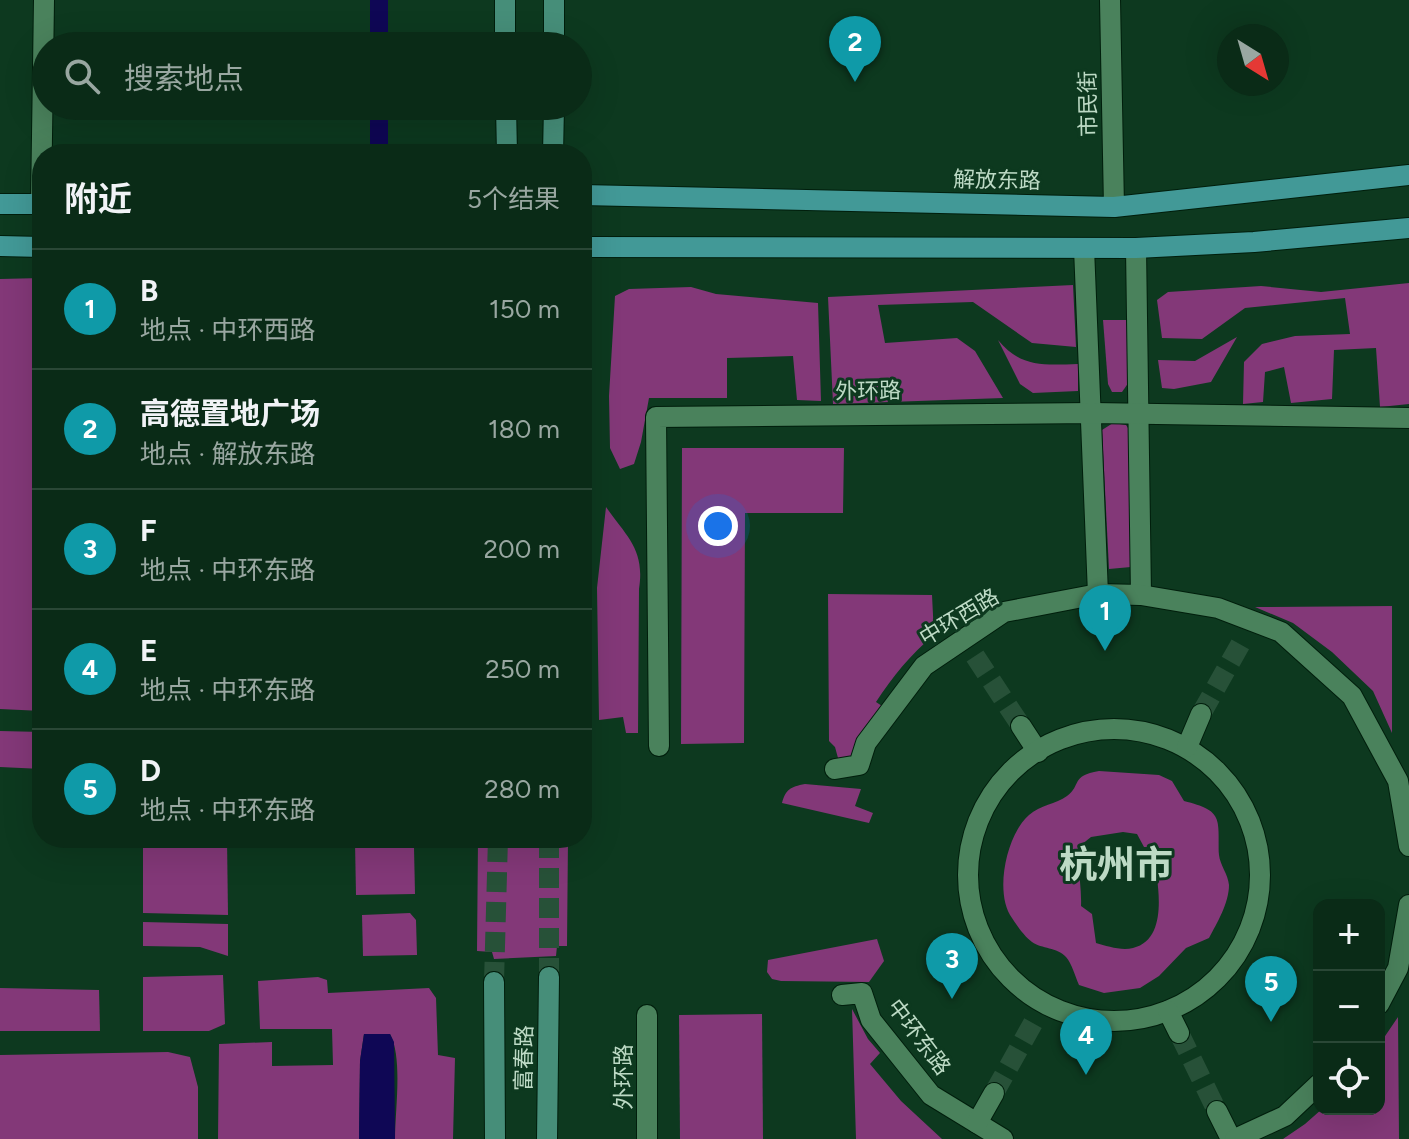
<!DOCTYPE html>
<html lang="zh">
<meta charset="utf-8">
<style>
:root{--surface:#0a2b17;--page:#183724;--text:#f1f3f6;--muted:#99a7a1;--line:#2a4736;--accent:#95b2f1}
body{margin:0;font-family:Figtree,"Noto Sans SC",sans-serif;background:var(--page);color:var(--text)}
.controls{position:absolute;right:24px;bottom:24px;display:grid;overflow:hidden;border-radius:16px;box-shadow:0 8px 32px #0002}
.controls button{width:72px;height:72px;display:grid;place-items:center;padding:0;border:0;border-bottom:2px solid var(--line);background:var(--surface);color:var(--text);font:40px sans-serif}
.compass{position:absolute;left:1217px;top:24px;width:72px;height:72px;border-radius:50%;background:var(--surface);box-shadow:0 8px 32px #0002;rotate:143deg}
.you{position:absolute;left:718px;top:526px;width:28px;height:28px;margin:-20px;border:6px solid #fff;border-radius:50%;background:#1a73e8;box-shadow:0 0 0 12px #1a73e833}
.badge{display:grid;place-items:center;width:52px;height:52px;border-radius:50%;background:var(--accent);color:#fff;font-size:26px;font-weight:700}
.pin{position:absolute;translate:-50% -66px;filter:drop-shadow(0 2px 4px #0008)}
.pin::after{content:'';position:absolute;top:42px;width:28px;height:24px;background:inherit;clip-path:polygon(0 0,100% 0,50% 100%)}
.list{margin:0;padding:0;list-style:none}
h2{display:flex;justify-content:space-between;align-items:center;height:104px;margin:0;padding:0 32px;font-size:34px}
h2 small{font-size:26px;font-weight:400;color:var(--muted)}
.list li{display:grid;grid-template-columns:52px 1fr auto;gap:24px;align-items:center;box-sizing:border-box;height:120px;padding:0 32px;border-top:2px solid var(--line)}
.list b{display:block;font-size:30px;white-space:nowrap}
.list p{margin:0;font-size:26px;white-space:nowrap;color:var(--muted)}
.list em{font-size:26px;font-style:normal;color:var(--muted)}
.icon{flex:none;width:44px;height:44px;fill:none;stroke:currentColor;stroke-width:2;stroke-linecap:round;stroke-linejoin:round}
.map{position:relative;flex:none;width:1409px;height:1139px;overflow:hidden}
.search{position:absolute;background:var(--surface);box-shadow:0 8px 32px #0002;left:32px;top:32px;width:560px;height:88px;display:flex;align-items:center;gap:20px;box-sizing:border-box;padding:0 28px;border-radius:44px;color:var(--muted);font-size:30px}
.panel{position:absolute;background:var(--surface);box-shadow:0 8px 32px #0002;left:32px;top:144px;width:560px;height:704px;border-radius:32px}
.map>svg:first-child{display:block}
</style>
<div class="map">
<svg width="1409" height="1139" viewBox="0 0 1409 1139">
<rect width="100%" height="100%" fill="#0d391f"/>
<g fill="#833878" fill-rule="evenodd">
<path d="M42,278V711L0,709V279Z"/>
<path d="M1409,283V404L1380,407L1376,348L1334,350L1332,399L1291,403L1284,367L1265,372L1263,402L1243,404L1244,362L1262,344L1295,336L1350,334L1345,298L1245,308L1202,339L1162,338L1157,300L1168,292L1261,286L1321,292Z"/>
<path d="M1073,285L1076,347L1032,343L973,302L878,305L885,343L957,338L975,351L1003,398L833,404L828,297Z"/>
<path d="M691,287L716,294L818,303L821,401L797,400L793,356L727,358V398H649L641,442L634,464L620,469L610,448L609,396L615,296L629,289Z"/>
<path d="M582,305H590L588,413L582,404Z"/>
<path d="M1103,320H1128L1129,382L1122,392H1112L1108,384Z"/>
<path d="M1237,337L1211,382L1174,389L1162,388L1158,360L1195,361Z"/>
<path d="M998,340C1021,368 1044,365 1078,364V391L1033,393L1020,384Z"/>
<path d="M1113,423L1126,425L1132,434L1131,567L1109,569L1102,430Z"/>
<path d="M682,448H844L843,513H745L744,743L681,744Z"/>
<path d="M606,507C628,538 645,550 639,589L638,733H626L623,717L599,720L597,588Z"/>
<path d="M828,594L932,595L934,635C910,655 893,676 876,702L882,706L857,741L850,758L841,761L838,758L835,747L829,741Z"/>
<path d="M1392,606V733L1373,691L1332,652L1293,623L1255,607Z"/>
<path d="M0,731L42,732V769L0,767Z"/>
<path d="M1099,771L1159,775L1172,781L1184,801C1224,811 1218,818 1219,855C1220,865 1228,874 1229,885C1229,903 1217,923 1209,938L1186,948L1159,976L1140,988L1104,993L1079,985C1075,976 1072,964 1066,957C1057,947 1042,949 1032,942C1025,937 1017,926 1012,918C994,894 1006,835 1029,815C1040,805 1056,804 1067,796C1082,785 1070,776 1099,771ZM1123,832L1137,834L1144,847H1150L1152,854L1164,857L1166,863L1157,878C1160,901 1163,941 1133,948C1121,951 1107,946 1096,943L1092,914L1081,906C1082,885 1076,866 1081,845L1091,837Z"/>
<path d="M805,784L861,789L855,806L873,813L869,823L782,803C786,789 790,787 805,784Z"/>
<path d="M143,838H227L228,915L143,913Z"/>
<path d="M478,838H568L567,946H557L556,956L494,959L492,952L477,951Z"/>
<path d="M355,842H410L414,847L415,894L356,895Z"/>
<path d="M410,913L416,920L417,955L363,956L362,915Z"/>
<path d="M143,922L228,924V956L200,947L143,946Z"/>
<path d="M877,939L884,961L869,982L781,981L772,979L767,972L768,960Z"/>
<path d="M223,975L225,1024L209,1031H143V977Z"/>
<path d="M318,977L327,980L328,993L429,988L436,998L438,1055L455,1058L453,1139H395C395,1110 403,1058 390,1034H364L360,1061L359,1139H218L219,1044L272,1042V1066L333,1065L332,1029H260L258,981Z"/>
<path d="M0,988L99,990L100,1031H0Z"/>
<path d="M852,1009L868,1039L880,1053L870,1064L901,1101L942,1139H856Z"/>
<path d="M762,1014L763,1139H680L679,1015Z"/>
<path d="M1398,1017L1399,1139H1283L1305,1124L1322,1109H1379V1045Z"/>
<path d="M168,1052L190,1057L198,1087V1139H0V1055Z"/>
</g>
<path fill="#0f0755" d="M364,1034H390L394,1042L395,1139H359L360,1061Z"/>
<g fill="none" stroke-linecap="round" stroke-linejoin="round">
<g stroke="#0f0755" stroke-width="18">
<path d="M379,0V46"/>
<path d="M379,106V154"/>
</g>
<g stroke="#275138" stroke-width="20" stroke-dasharray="20 10" stroke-linecap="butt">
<path d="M975,656L1021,726"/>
<path d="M1201,714L1245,636"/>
<path d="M1179,1033L1217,1111"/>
<path d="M994,1093L1037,1016"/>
</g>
<g stroke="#275138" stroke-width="20" stroke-dasharray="20 10" stroke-linecap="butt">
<path d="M549,838V977"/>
<path d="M494,982L498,838"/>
</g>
<defs>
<g id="street">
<path d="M1110,0L1114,207"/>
<path d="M41,204L44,0"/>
<path d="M1084,248L1098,594"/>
<path d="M1136,248L1141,595"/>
<path d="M1021,726L1038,752"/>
<circle cx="1114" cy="875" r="146"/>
<path d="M659,746L656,417L1092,413L1409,418"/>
<path d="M1187,747L1201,714"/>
<path d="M835,769L859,765L866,743L924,666L1004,612L1098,594L1141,595L1218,608L1281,632L1352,696L1398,781L1409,846"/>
<path d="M842,995L862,993L871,1020L931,1095L1003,1139"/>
<path d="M1379,1004L1398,968L1409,905"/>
<path d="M1168,1011L1179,1033"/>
<path d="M1217,1111L1231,1139"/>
<path d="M977,1123L994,1093"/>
<path d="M647,1139V1015"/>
<path d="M1235,1139L1285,1116L1319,1084"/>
</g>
<g id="secondary">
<path d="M505,0V46"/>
<path d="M554,46V0"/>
<path d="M506,106L507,154"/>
<path d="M553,154L554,106"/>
<path d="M494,982L495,1139"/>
<path d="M547,1139L549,977"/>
</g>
<g id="primary">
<path d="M582,195L1114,207L1409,175"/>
<path d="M0,204H42"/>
<path d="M0,246L42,247"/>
<path d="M582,247L1136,248L1254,242L1409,228"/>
</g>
</defs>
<use href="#street" stroke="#011e0c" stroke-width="22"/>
<use href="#secondary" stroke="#011e0c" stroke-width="22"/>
<use href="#primary" stroke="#011e0c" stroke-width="22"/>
<use href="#street" stroke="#4a825c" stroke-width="20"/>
<use href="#secondary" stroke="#468e79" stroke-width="20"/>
<use href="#primary" stroke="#429997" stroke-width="20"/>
</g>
<g text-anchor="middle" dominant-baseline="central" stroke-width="6" stroke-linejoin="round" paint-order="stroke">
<g font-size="22" fill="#bddac5" stroke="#0d391f">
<text transform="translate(1088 104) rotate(-91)">市民街</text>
<text transform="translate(997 180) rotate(1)">解放东路</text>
<text transform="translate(868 391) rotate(-1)">外环路</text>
<text transform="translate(959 617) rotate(-31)">中环西路</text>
<text transform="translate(919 1037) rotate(53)">中环东路</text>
<text transform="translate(524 1058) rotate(-89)">富春路</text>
<text transform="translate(623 1077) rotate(-90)">外环路</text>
</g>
<g font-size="38" font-weight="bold" fill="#bddac5" stroke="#0d391f">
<text x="1116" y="865">杭州市</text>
</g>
</g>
</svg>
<div class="controls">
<button>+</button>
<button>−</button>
<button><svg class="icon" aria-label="locate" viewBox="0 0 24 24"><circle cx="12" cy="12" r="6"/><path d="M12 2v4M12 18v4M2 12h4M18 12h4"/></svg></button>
</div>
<svg class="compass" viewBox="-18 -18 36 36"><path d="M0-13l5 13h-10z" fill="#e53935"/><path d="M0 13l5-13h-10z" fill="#99a7a1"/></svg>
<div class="you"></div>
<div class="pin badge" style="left:1105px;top:651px;background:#0f9aa8">1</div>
<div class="pin badge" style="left:855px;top:82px;background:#0f9aa8">2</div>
<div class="pin badge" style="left:952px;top:999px;background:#0f9aa8">3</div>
<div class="pin badge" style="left:1086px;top:1075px;background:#0f9aa8">4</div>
<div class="pin badge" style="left:1271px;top:1022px;background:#0f9aa8">5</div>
<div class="search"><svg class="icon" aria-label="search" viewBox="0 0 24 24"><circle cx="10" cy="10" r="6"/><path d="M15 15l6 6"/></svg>搜索地点</div>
<section class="panel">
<h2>附近<small>5个结果</small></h2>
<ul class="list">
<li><span class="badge" style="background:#0f9aa8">1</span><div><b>B</b><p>地点 · 中环西路</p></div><em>150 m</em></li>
<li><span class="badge" style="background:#0f9aa8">2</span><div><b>高德置地广场</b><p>地点 · 解放东路</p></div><em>180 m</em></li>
<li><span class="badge" style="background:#0f9aa8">3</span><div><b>F</b><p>地点 · 中环东路</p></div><em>200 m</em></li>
<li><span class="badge" style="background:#0f9aa8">4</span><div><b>E</b><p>地点 · 中环东路</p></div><em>250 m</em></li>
<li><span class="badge" style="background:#0f9aa8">5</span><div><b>D</b><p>地点 · 中环东路</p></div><em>280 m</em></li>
</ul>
</section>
</div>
